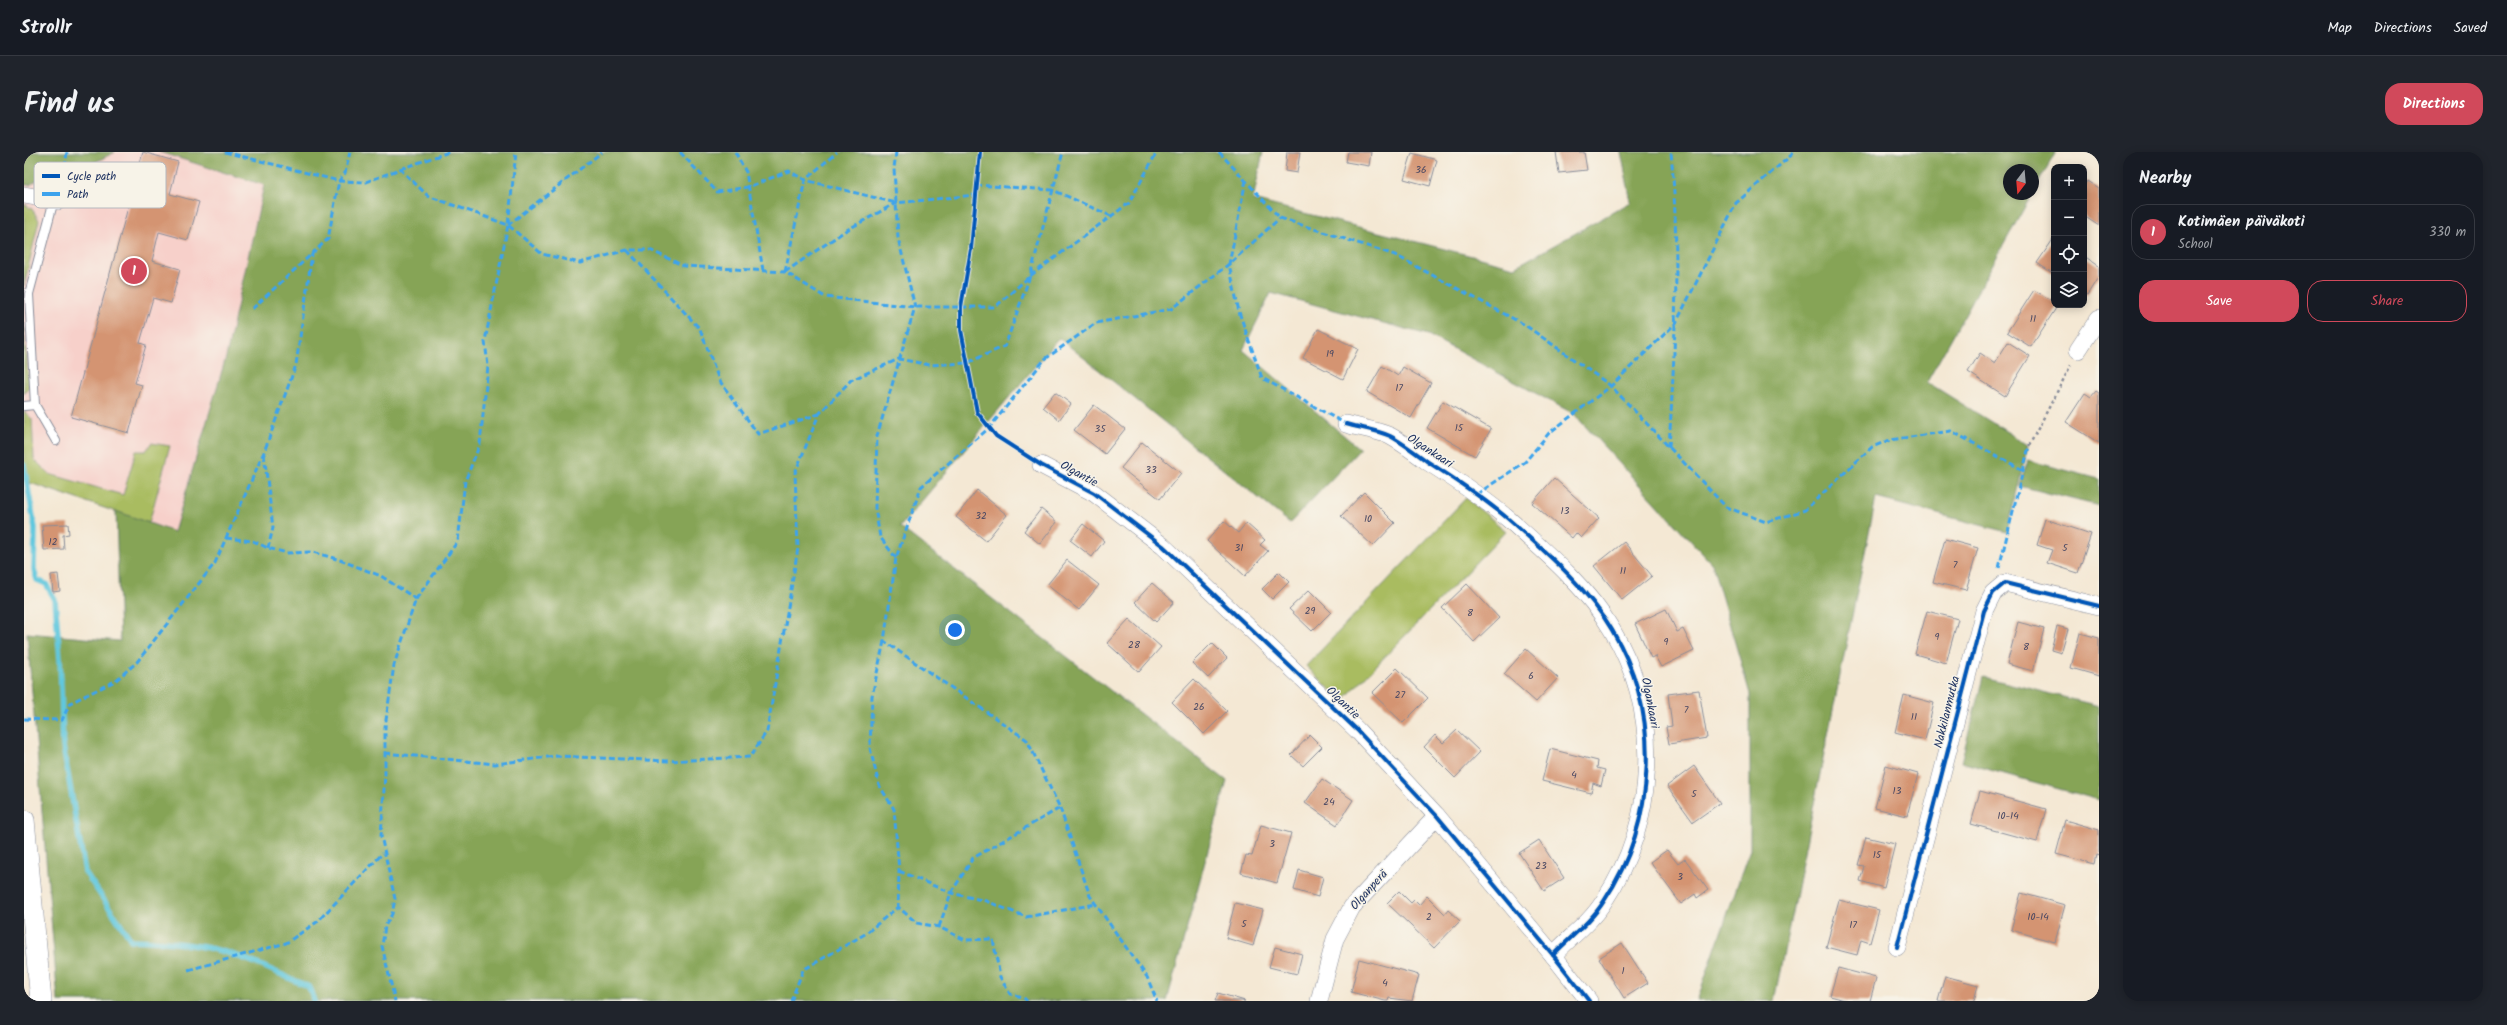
<!DOCTYPE html>
<meta charset="utf-8">
<style>
:root{--surface:#171b24;--page:#20242c;--text:#f1f3f6;--muted:#9ea1a6;--line:#363941;--accent:#d1495b}
body{margin:0;font-family:Kalam,sans-serif;background:var(--page);color:var(--text)}
.controls{position:absolute;right:12px;top:12px;display:grid;overflow:hidden;border-radius:8px;box-shadow:0 2px 10px #0003}
.controls button{width:36px;height:36px;display:grid;place-items:center;padding:0;border:0;border-bottom:1px solid var(--line);background:var(--surface);color:var(--text);font:20px sans-serif}
.compass{position:absolute;left:1979px;top:12px;width:36px;height:36px;border-radius:50%;background:var(--surface);box-shadow:0 2px 10px #0003;rotate:196deg}
.you{position:absolute;left:931px;top:478px;width:14px;height:14px;margin:-10px;border:3px solid #fff;border-radius:50%;background:#1a73e8;box-shadow:0 0 0 6px #1a73e833}
.badge{display:grid;place-items:center;width:26px;height:26px;border-radius:50%;background:var(--accent);color:#fff;font-size:13px;font-weight:700}
.pin{position:absolute;translate:-50% -50%;border:2px solid #fff;box-shadow:0 1px 4px #0006}
.list{margin:0;padding:0;list-style:none}
h2{display:flex;justify-content:space-between;align-items:center;height:52px;margin:0;padding:0 16px;font-size:17px}
h2 small{font-size:13px;font-weight:400;color:var(--muted)}
.list li{display:grid;grid-template-columns:26px 1fr auto;gap:12px;align-items:center;box-sizing:border-box;height:56px;margin:0 8px 8px;padding:0 8px;border:1px solid var(--line);border-radius:16px}
.list b{display:block;font-size:15px;white-space:nowrap}
.list p{margin:0;font-size:13px;white-space:nowrap;color:var(--muted)}
.list em{font-size:13px;font-style:normal;color:var(--muted)}
.actions{display:flex;gap:8px;padding:12px 16px}
.actions a{flex:1;padding:9px 0;border:1px solid var(--accent);border-radius:16px;text-align:center;font-size:14px;color:var(--accent)}
.actions .main{background:var(--accent);color:#fff}
.icon{flex:none;width:22px;height:22px;fill:none;stroke:currentColor;stroke-width:2;stroke-linecap:round;stroke-linejoin:round}
.map{position:relative;flex:none;width:2075px;height:849px;overflow:hidden;border-radius:16px}
header{display:flex;align-items:center;gap:24px;box-sizing:border-box;height:56px;padding:0 20px;background:var(--surface);border-bottom:1px solid var(--line)}
header strong{font-size:19px}
nav{display:flex;gap:22px;margin-inline-start:auto;font-size:14px}
.intro{display:flex;align-items:center;justify-content:space-between;box-sizing:border-box;height:96px;padding:0 24px}
h1{margin:0;font-size:28px}
.button{padding:10px 18px;border-radius:16px;background:var(--accent);color:#fff;font-size:14px;font-weight:700}
main{display:flex;gap:24px;padding:0 24px}
aside{flex:1;background:var(--surface);border-radius:16px;box-shadow:0 2px 10px #0003}
.map>svg:first-child{display:block}
</style>
<header>
<strong>Strollr</strong>
<nav><a>Map</a><a>Directions</a><a>Saved</a></nav>
</header>
<div class="intro"><h1>Find us</h1><a class="button">Directions</a></div>
<main>
<div class="map">
<svg width="2075" height="849" viewBox="0 0 2075 849">
<rect width="100%" height="100%" fill="#f7f3e8"/>
<filter id="ink" filterUnits="userSpaceOnUse"><feTurbulence type="fractalNoise" baseFrequency=".025" numOctaves="2"/><feDisplacementMap in="SourceGraphic" scale="8" xChannelSelector="R" yChannelSelector="G"/><feConvolveMatrix kernelMatrix="1 2 1 2 8 2 1 2 1" color-interpolation-filters="sRGB"/></filter>
<filter id="wash" filterUnits="userSpaceOnUse"><feTurbulence type="fractalNoise" baseFrequency=".012" numOctaves="4" result="noise"/><feDisplacementMap in="SourceGraphic" scale="16" xChannelSelector="R" yChannelSelector="G"/><feGaussianBlur stdDeviation="0.9" result="paint"/><feColorMatrix in="noise" values="0 0 0 0 0 0 0 0 0 0 0 0 0 0 0 0 0 1.4 0 .05"/><feComposite in="paint" operator="in"/></filter>
<g filter="url(#wash)">
<rect width="100%" height="100%" fill="#f4e8d4"/>
<path fill="#f7d0ca" d="M91,0H135L240,33L202,205L150,380L0,329V33H6L24,21L43,25Z"/>
<g fill="#a9bc60" stroke="#62765f">
<path d="M0,52L8,57L15,68L0,134Z"/>
<path d="M0,176L5,235L0,242Z"/>
<path d="M0,259L8,267L10,307L25,322L99,343L112,299H122L127,291L146,294L125,371L0,329Z"/>
<path d="M1442,346L1482,379L1318,549L1282,514Z"/>
</g>
<g fill="#86a456" stroke="#506a5a">
<path d="M0,0H91L43,25L24,21L6,33H0Z"/>
<path d="M135,0H1239L1229,48L1491,115L1607,50L1597,0H2032L2009,40V18H1985V42H2008L1903,230L2004,293L1983,380L1852,346L1750,849H1673L1726,697V542L1688,412L1550,262L1404,183L1247,141L1219,198L1336,297L1266,371L1035,186L876,375L1203,629L1143,849H34L3,481L96,489L92,359L150,380L202,205L240,33Z"/>
<path d="M2003,308L2075,327V354L1996,334Z"/>
<path d="M1959,525L2075,554V648L1937,610Z"/>
</g>
<g fill="none" stroke-linecap="round" stroke-linejoin="round">
<path stroke="#61c8de" stroke-width="5.5" d="M0,313L11,376L10,418L13,428L22,432L31,448L36,507L39,594L61,720L107,788C136,789 165,791 193,798C225,806 255,822 285,835L290,849"/>
</g>
<g id="blocks">
<g fill="#d49472">
<path d="M119,0L154,10L146,42L175,50L164,88L135,80L128,109L156,117L147,151L129,146L116,191L122,193L111,231L118,233L105,281L47,265Z"/>
<path d="M1263,0H1276L1273,21L1261,19Z"/>
<path d="M1324,0H1347L1345,14L1322,10Z"/>
<path d="M1532,0H1560L1563,18L1535,21Z"/>
<path d="M1388,1L1413,8L1406,34L1380,27Z"/>
<path d="M2063,29L2075,37V74L2060,64V34Z"/>
<path d="M2030,86V122L2013,111Z"/>
<path d="M2060,104L2075,114V124L2063,143L2060,141Z"/>
<path d="M2010,138L2030,150V153H2034L2007,195L1983,180Z"/>
<path d="M1294,177L1334,197L1319,227L1279,206Z"/>
<path d="M1984,190L2006,204L1981,244L1944,220L1956,201L1971,211Z"/>
<path d="M1358,214L1374,224L1379,215L1407,231L1387,266L1343,240Z"/>
<path d="M2072,239L2075,241V291L2042,270L2061,241L2067,245Z"/>
<path d="M1031,240L1047,252L1035,268L1019,255Z"/>
<path d="M1419,249L1467,277L1451,304L1403,276Z"/>
<path d="M1070,253L1101,277L1081,302L1050,278Z"/>
<path d="M1118,290L1157,321L1136,347L1097,316Z"/>
<path d="M1530,326L1575,366L1557,386L1552,381L1548,386L1508,351Z"/>
<path d="M953,338L983,363L962,389L932,365Z"/>
<path d="M1340,340L1371,371L1349,394L1317,364Z"/>
<path d="M1017,357L1033,370L1016,392L1000,379Z"/>
<path d="M2021,367L2067,382L2054,421L2023,411L2028,398L2013,393Z"/>
<path d="M1200,369L1214,381L1222,371L1241,388L1236,393L1244,399L1221,424L1183,389Z"/>
<path d="M44,372L45,382L39,383L40,397L20,398L18,373Z"/>
<path d="M1059,372L1080,389L1068,405L1046,388Z"/>
<path d="M1921,387L1954,396L1942,438L1909,430Z"/>
<path d="M1600,390L1628,424L1598,448L1570,414Z"/>
<path d="M1043,408L1075,433L1055,458L1023,433Z"/>
<path d="M1255,420L1265,430L1248,447L1238,437Z"/>
<path d="M34,422L36,439L29,440L27,423Z"/>
<path d="M1128,431L1150,450L1132,470L1111,450Z"/>
<path d="M1443,432L1475,466L1450,490L1418,456Z"/>
<path d="M1285,438L1307,460L1288,479L1265,457Z"/>
<path d="M1642,457L1653,480L1659,477L1670,499L1637,515L1631,504L1627,506L1611,472Z"/>
<path d="M1903,459L1934,467L1922,511L1891,502Z"/>
<path d="M1105,467L1137,495L1115,520L1083,491Z"/>
<path d="M1994,470L2020,477L2009,519L1983,512Z"/>
<path d="M2033,474L2044,477L2037,501L2027,498Z"/>
<path d="M2056,481L2075,486V524L2047,516Z"/>
<path d="M1188,491L1203,506L1184,526L1168,511Z"/>
<path d="M1502,497L1534,526L1512,550L1480,522Z"/>
<path d="M1373,516L1404,546L1379,571L1348,541Z"/>
<path d="M1170,527L1203,559L1180,582L1148,550Z"/>
<path d="M1675,538L1683,586L1645,592L1642,575L1648,574L1644,542Z"/>
<path d="M1880,543L1910,551L1901,588L1871,580Z"/>
<path d="M1433,578L1456,600L1431,626L1400,595L1411,583L1419,591Z"/>
<path d="M1286,583L1298,595L1279,614L1267,603Z"/>
<path d="M1526,597L1574,609L1573,616L1581,618L1577,634L1569,631L1567,641L1518,629Z"/>
<path d="M1862,613L1894,622L1883,664L1851,656Z"/>
<path d="M1670,614L1696,651L1669,670L1643,634Z"/>
<path d="M1298,627L1329,648L1313,673L1281,651Z"/>
<path d="M1956,639L2022,657L2013,690L1947,672Z"/>
<path d="M2041,668L2075,678V704L2072,703L2070,712L2032,702Z"/>
<path d="M1237,673L1267,681L1253,731L1217,721L1222,703L1228,704Z"/>
<path d="M1842,685L1871,692L1860,736L1836,729L1840,714L1834,713Z"/>
<path d="M1515,688L1540,726L1520,739L1495,701Z"/>
<path d="M1643,698L1654,712L1661,707L1684,738L1673,746L1671,742L1657,752L1626,710Z"/>
<path d="M1275,718L1299,725L1294,745L1270,738Z"/>
<path d="M1375,739L1387,751L1390,748L1395,753L1403,744L1421,762L1424,758L1436,769L1410,796L1363,751Z"/>
<path d="M1997,741L2041,753L2031,790L1987,778Z"/>
<path d="M1815,748L1855,758L1846,791L1837,788L1833,803L1802,795Z"/>
<path d="M1211,751L1239,758L1229,794L1202,786Z"/>
<path d="M1598,791L1624,831L1600,846L1575,806Z"/>
<path d="M1251,795L1278,802L1273,822L1245,815Z"/>
<path d="M1335,807L1395,823L1388,849L1365,846L1364,849H1361L1327,840Z"/>
<path d="M1814,816L1852,826L1846,849H1825L1806,844Z"/>
<path d="M1921,824L1954,833L1950,849H1914Z"/>
<path d="M1194,841L1221,849H1191Z"/>
</g>
</g>
</g>
<g filter="url(#ink)">
<use href="#blocks" fill-opacity="0" stroke="#888c99" stroke-width="1"/>
<g fill="none" stroke-linecap="round" stroke-linejoin="round">
<defs>
<g id="service">
<path d="M30,48L5,142L11,253L32,289"/>
<path d="M0,254L11,253"/>
</g>
<g id="minor">
<path d="M0,43L34,49L39,33"/>
<path d="M2054,198L2075,166"/>
<path d="M1322,272C1336,276 1353,278 1366,284C1379,291 1392,301 1404,310C1434,329 1463,348 1490,372C1525,403 1564,437 1588,478C1638,561 1633,669 1580,749C1567,770 1546,785 1529,803"/>
<path d="M1017,313L1070,341L1139,394L1333,578L1413,664L1529,803L1565,849"/>
<path d="M1873,795L1960,459L1969,441L1981,431L2075,454"/>
<path d="M1295,849L1311,787L1328,755L1413,664"/>
</g>
<path id="tertiary" d="M0,668L17,849"/>
</defs>
<use href="#service" stroke="#888c99" stroke-width="10"/>
<use href="#minor" stroke="#888c99" stroke-width="18"/>
<use href="#tertiary" stroke="#888c99" stroke-width="22"/>
<path stroke="#888c99" stroke-width="2.5" stroke-dasharray="3 3" stroke-linecap="butt" d="M2005,294L2047,213"/>
<use href="#service" stroke="#fff" stroke-width="8"/>
<use href="#minor" stroke="#fff" stroke-width="17"/>
<use href="#tertiary" stroke="#fff" stroke-width="21"/>
<g stroke="#3da3ed" stroke-width="3" stroke-dasharray="6 3" stroke-linecap="butt">
<path d="M201,0L315,29L321,21L326,0"/>
<path d="M656,0L693,40L724,35L765,19L781,28L872,51"/>
<path d="M711,0L722,20L739,118"/>
<path d="M1195,0L1256,66L1371,103L1501,173L1587,234L1702,355L1742,370L1781,358L1848,295L1866,288L1927,279L1999,318"/>
<path d="M376,17L425,0"/>
<path d="M1222,28L1205,112L1215,160L1238,226L1322,272"/>
<path d="M39,33L43,0"/>
<path d="M952,33L1029,38L1087,64"/>
<path d="M484,73L578,0"/>
<path d="M603,98L676,177L695,228L734,282L795,262"/>
<path d="M761,120L821,79L872,51L951,43"/>
<path d="M761,120L781,28L813,0"/>
<path d="M228,157L304,87L315,29L342,30L376,17L404,44L484,73L518,102L556,111L603,98H626L660,114L761,120L801,145L891,155H971L1006,124L1105,51L1133,0"/>
<path d="M1645,295C1651,196 1656,99 1647,0"/>
<path d="M240,302L249,376L244,396"/>
<path d="M1453,342L1501,310L1525,281L1587,234L1652,171L1712,51L1771,0"/>
<path d="M202,386L229,389L244,396L263,401L289,400L316,408L357,424L392,447L370,513L361,575V622L357,684L371,747L368,762L361,774L358,794L371,849"/>
<path d="M872,406L856,385L851,356L853,284L891,155L874,86L870,16L872,0"/>
<path d="M1975,416L2005,294"/>
<path d="M392,447L434,389L441,329L456,292L464,214L461,189L484,73L492,0"/>
<path d="M860,489L848,544L846,596L855,633L870,657L875,719L874,755L893,771L915,775L941,788L969,787L976,825L986,842L999,845L1003,849"/>
<path d="M0,567L38,568L46,551L91,529L113,510L191,411L240,300L272,213L288,102"/>
<path d="M361,601L471,612L532,604L644,609L726,605L743,579L774,396L771,321L795,262L827,228L875,207L906,213L943,211L981,194L1006,124L1039,0"/>
<path d="M1036,656L1066,744L1123,825L1133,849"/>
<path d="M875,719L927,741L962,749L1002,765L1072,752"/>
<path d="M915,775L927,741L949,706L1036,656L1003,588L860,489L872,406L897,335L965,276L1021,207L1072,171L1147,157L1205,112L1256,66"/>
<path d="M164,818L262,791L293,770L359,701"/>
<path d="M767,849L779,818L841,782L874,755"/>
</g>
<defs>
<g id="cycleway">
<path d="M956,0L947,97L937,155V178L953,260L972,284L1017,313L1070,341L1139,394L1333,578L1413,664L1529,803L1565,849"/>
<path d="M1322,272C1336,276 1353,278 1366,284C1379,291 1392,301 1404,310C1434,329 1463,348 1490,372C1525,403 1564,437 1588,478C1638,561 1633,669 1580,749C1567,770 1546,785 1529,803"/>
<path d="M1873,795L1960,459L1969,441L1981,431L2075,454"/>
</g>
</defs>
<use href="#cycleway" stroke="#f7f3e8" stroke-width="6"/>
<use href="#cycleway" stroke="#0057b8" stroke-width="4"/>
</g>
</g>
<g text-anchor="middle" dominant-baseline="central" stroke-width="3" stroke-linejoin="round" paint-order="stroke">
<g font-size="10" fill="#494863">
<text x="1397" y="18">36</text>
<text x="2009" y="167">11</text>
<text x="1306" y="202">19</text>
<text x="1375" y="236">17</text>
<text x="1435" y="276">15</text>
<text x="1076" y="277">35</text>
<text x="1127" y="318">33</text>
<text x="1541" y="359">13</text>
<text x="957" y="364">32</text>
<text x="1344" y="367">10</text>
<text x="29" y="390">12</text>
<text x="1215" y="396">31</text>
<text x="2041" y="396">5</text>
<text x="1931" y="413">7</text>
<text x="1599" y="419">11</text>
<text x="1286" y="459">29</text>
<text x="1446" y="461">8</text>
<text x="1913" y="485">9</text>
<text x="1642" y="490">9</text>
<text x="1110" y="493">28</text>
<text x="2002" y="495">8</text>
<text x="1507" y="524">6</text>
<text x="1376" y="543">27</text>
<text x="1175" y="555">26</text>
<text x="1662" y="558">7</text>
<text x="1890" y="565">11</text>
<text x="1550" y="623">4</text>
<text x="1873" y="639">13</text>
<text x="1670" y="642">5</text>
<text x="1305" y="650">24</text>
<text x="1984" y="664">10-14</text>
<text x="1248" y="692">3</text>
<text x="1853" y="703">15</text>
<text x="1517" y="714">23</text>
<text x="1656" y="725">3</text>
<text x="1405" y="765">2</text>
<text x="2014" y="765">10-14</text>
<text x="1220" y="772">5</text>
<text x="1829" y="773">17</text>
<text x="1599" y="819">1</text>
<text x="1361" y="831">4</text>
</g>
<g font-size="12" fill="#1b2f5e" stroke="#f7f3e8">
<text transform="translate(1406 299) rotate(33)">Olgankaari</text>
<text transform="translate(1055 322) rotate(29)">Olgantie</text>
<text transform="translate(1319 551) rotate(44)">Olgantie</text>
<text transform="translate(1626 551) rotate(79)">Olgankaari</text>
<text transform="translate(1923 560) rotate(-76)">Nakkilanmutka</text>
<text transform="translate(1345 738) rotate(-48)">Olganperä</text>
</g>
</g>
<rect x="10" y="10" width="132" height="46" rx="6" fill="#f7f3e8" stroke="#b5b8bf" stroke-width="1"/>
<rect x="18" y="22" width="18" height="4" fill="#0057b8"/>
<rect x="18" y="40" width="18" height="4" fill="#3da3ed"/>
<g font-size="11" fill="#1b2f5e">
<text x="43" y="28">Cycle path</text>
<text x="43" y="46">Path</text>
</g>
</svg>
<div class="controls">
<button>+</button>
<button>−</button>
<button><svg class="icon" aria-label="locate" viewBox="0 0 24 24"><circle cx="12" cy="12" r="6"/><path d="M12 2v4M12 18v4M2 12h4M18 12h4"/></svg></button>
<button><svg class="icon" aria-label="layers" viewBox="0 0 24 24"><path d="M12 4l9 5-9 5-9-5zM3 14l9 5 9-5"/></svg></button>
</div>
<svg class="compass" viewBox="-18 -18 36 36"><path d="M0-13l5 13h-10z" fill="#e53935"/><path d="M0 13l5-13h-10z" fill="#9ea1a6"/></svg>
<div class="you"></div>
<div class="pin badge" style="left:110px;top:119px">1</div>
</div>
<aside>
<h2>Nearby<small></small></h2>
<ul class="list">
<li><span class="badge">1</span><div><b>Kotimäen päiväkoti</b><p>School</p></div><em>330 m</em></li>
</ul>
<div class="actions"><a class="main">Save</a><a>Share</a></div>
</aside>
</main>
